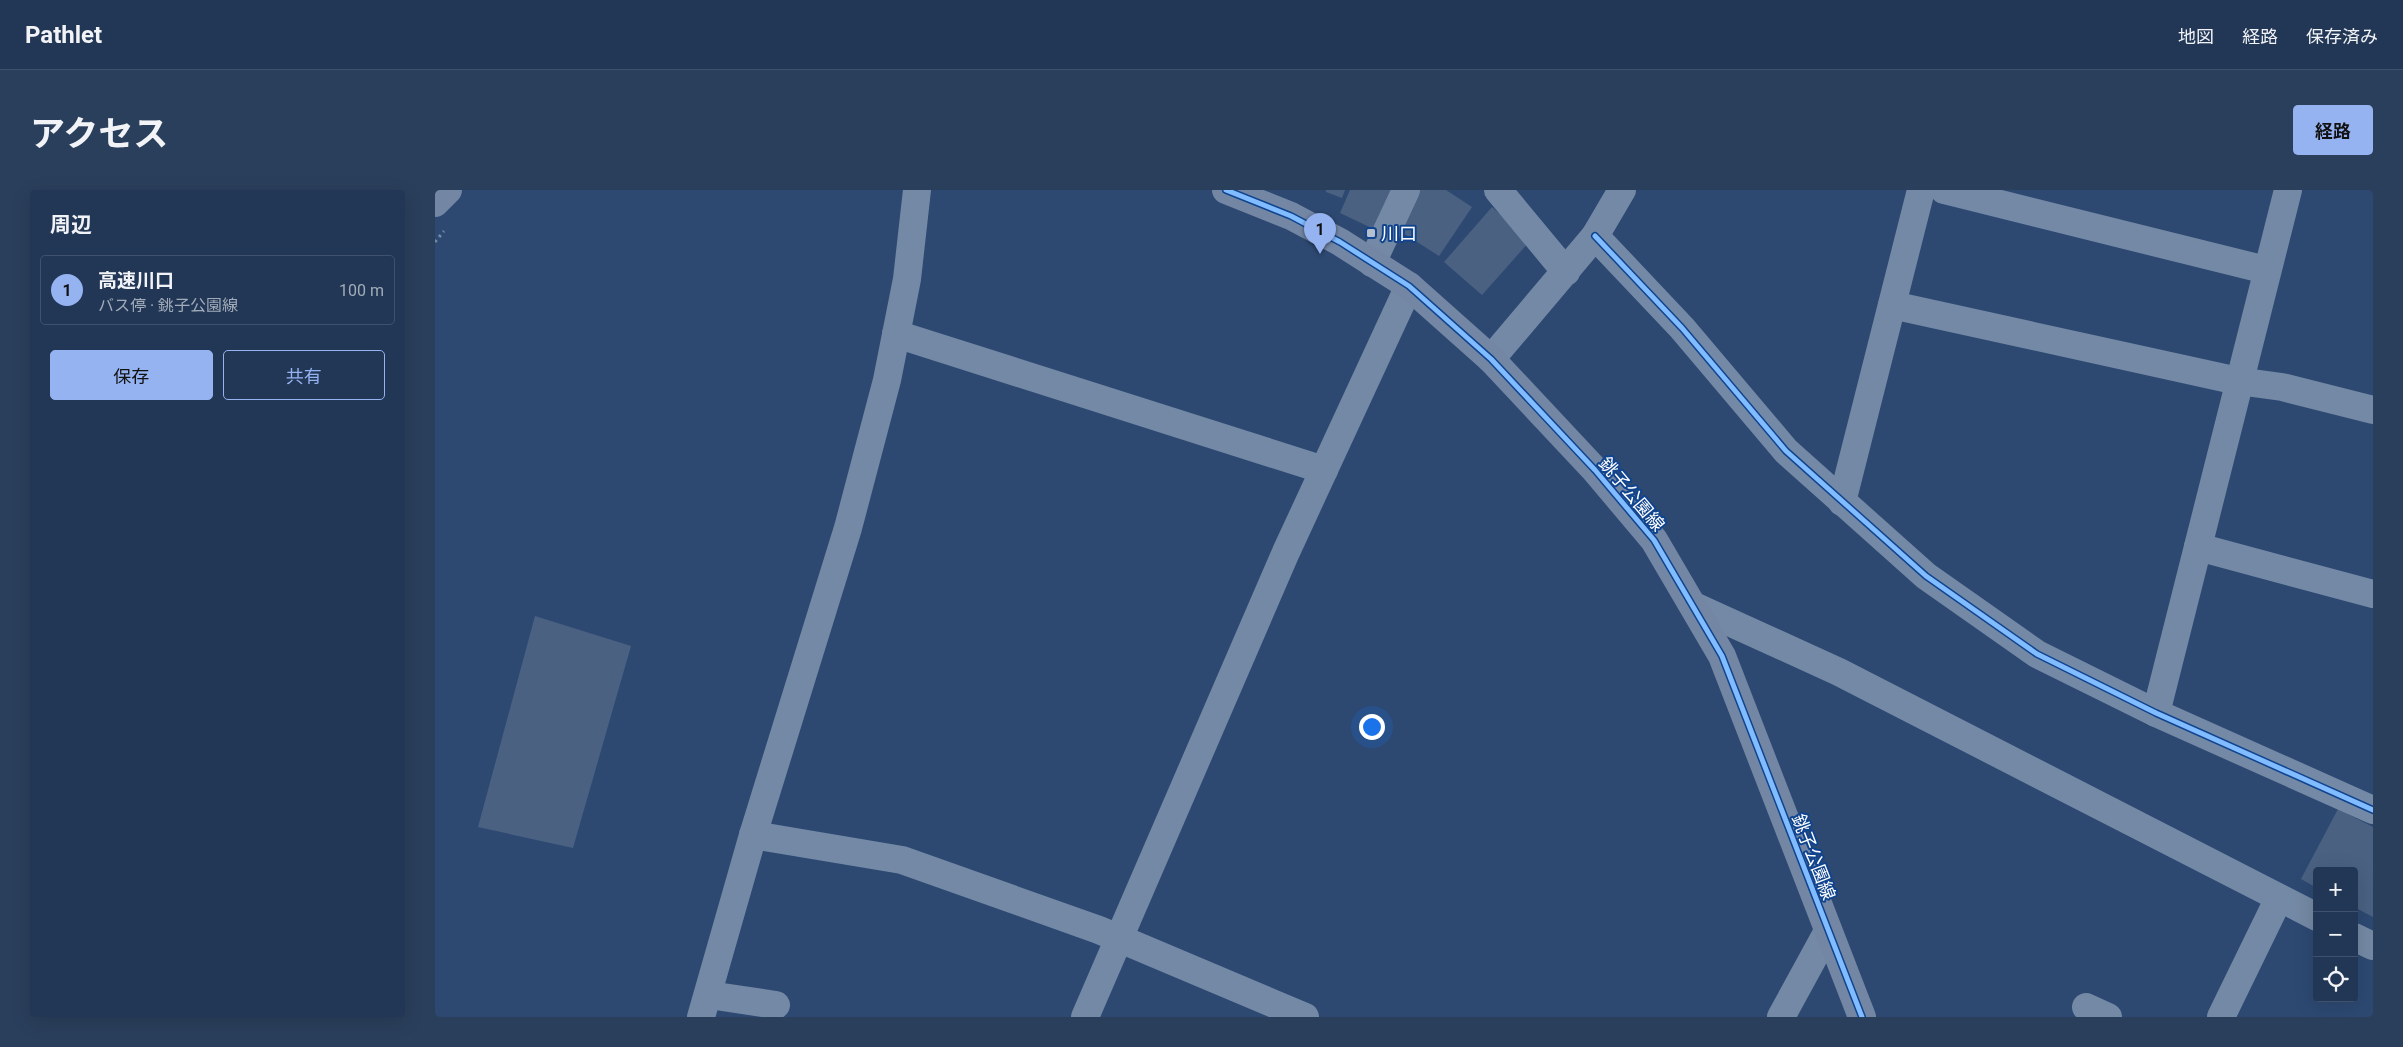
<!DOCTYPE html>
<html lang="ja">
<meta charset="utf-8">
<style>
:root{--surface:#223756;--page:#2a3f5c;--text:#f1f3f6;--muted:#a2acb9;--line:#3f516c;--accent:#95b2f1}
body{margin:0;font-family:Roboto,"Noto Sans JP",sans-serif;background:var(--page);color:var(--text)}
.controls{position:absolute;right:15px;bottom:15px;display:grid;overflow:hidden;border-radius:5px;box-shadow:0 5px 20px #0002}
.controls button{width:45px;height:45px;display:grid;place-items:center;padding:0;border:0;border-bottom:1px solid var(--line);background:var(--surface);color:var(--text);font:25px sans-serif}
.you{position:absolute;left:936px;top:536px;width:18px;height:18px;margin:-12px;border:4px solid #fff;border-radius:50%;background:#1a73e8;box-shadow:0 0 0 8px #1a73e833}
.badge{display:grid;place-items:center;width:32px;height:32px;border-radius:50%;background:var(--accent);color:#111;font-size:16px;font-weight:700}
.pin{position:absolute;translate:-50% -41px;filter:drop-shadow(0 1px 2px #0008)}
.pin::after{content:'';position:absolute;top:26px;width:18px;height:15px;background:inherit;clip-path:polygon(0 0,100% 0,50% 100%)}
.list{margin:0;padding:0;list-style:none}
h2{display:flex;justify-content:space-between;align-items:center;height:65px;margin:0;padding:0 20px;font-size:21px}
h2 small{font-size:16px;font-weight:400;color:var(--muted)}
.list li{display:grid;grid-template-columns:32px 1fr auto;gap:15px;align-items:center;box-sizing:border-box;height:70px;margin:0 10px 10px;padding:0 10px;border:1px solid var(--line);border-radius:5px}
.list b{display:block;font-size:19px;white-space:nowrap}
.list p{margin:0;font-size:16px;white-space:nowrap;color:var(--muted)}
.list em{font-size:16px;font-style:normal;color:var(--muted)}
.actions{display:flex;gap:10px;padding:15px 20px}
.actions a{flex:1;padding:11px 0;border:1px solid var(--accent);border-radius:5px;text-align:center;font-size:18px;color:var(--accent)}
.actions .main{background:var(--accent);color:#111}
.icon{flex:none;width:28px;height:28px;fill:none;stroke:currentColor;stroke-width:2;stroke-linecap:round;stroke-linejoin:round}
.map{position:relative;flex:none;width:1938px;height:827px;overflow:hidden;border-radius:5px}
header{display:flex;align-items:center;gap:30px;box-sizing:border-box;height:70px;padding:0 25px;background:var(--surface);border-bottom:1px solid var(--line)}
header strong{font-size:24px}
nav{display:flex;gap:28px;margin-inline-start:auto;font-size:18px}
.intro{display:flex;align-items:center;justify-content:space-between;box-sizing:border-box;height:120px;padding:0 30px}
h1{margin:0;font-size:35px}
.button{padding:12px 22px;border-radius:5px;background:var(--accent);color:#111;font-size:18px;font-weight:700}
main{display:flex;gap:30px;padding:0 30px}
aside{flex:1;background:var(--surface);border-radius:5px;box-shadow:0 5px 20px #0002}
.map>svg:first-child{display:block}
</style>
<header>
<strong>Pathlet</strong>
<nav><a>地図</a><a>経路</a><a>保存済み</a></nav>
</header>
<div class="intro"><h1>アクセス</h1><a class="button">経路</a></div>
<main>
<aside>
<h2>周辺<small></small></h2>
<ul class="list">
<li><span class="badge">1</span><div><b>高速川口</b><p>バス停 · 銚子公園線</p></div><em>100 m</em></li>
</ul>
<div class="actions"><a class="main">保存</a><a>共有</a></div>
</aside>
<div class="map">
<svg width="1938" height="827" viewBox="0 0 1938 827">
<rect width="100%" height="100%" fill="#2d4972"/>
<g fill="#4a6182">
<path d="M891,0H910L907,8L891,2Z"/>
<path d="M915,0H965L945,42L905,23Z"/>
<path d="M985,0H1011L1037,17L1004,66L960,38Z"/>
<path d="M1057,17L1095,51L1047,105L1009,72Z"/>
<path d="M100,426L196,456L138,658L43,637Z"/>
<path d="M1903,619L1938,637V727L1919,717V681H1882V698L1866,689Z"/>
</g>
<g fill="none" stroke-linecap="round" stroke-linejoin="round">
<path stroke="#7489a5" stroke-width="3" stroke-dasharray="2.5 4" stroke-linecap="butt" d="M0,52L9,41"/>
<g stroke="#7489a5" stroke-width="28">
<path d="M1063,0L1131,82"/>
<path d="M1509,0L1831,80"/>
<path d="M1160,46L1247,138L1351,261L1491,386L1602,464L1721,523L1938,620"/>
<path d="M937,73L971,0"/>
<path d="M1457,115L1803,191L1847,197L1938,220"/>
<path d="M461,144L889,280"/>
<path d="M1056,169L1160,46L1187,0"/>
<path d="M1407,312L1486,0"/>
<path d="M1763,357L1938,404"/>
<path d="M1259,416L1404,482L1882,727"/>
<path d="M1721,523L1853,0"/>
<path d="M318,645L467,670L664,740L870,827"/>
<path d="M1919,747L1938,756"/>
<path d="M274,805L341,815"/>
<path d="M1651,817L1673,827"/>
<path d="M266,827L318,645L413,338L452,190L472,89L482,0"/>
<path d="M650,827L851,362L974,96"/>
<path d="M1346,827L1393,741"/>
<path d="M1786,827L1844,708"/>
</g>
<g stroke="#7387a5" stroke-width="28">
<path d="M791,0L856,26L905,52L974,96L1056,169L1160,280L1219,350L1287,466L1427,827"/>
<path d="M0,13L13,0"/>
</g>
<defs>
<g id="cycleway">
<path d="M791,0L856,26L905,52L974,96L1056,169L1160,280L1219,350L1287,466L1427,827"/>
<path d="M1160,46L1247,138L1351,261L1491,386L1602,464L1721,523L1938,620"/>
</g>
</defs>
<use href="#cycleway" stroke="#10448f" stroke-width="8"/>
<use href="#cycleway" stroke="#80bcff" stroke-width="5"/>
</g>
<rect fill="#b6bfce" stroke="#10448f" stroke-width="2" x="931" y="38" width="10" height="10" rx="2.5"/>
<g text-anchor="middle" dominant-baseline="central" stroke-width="4" stroke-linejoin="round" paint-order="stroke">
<g font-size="18" fill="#fff" stroke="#10448f" text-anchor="start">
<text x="946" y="43">川口</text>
</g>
<g font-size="18" fill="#fff" stroke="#10448f">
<text transform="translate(1197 304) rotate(50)">銚子公園線</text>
<text transform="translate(1379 667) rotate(69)">銚子公園線</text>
</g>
</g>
</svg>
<div class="controls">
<button>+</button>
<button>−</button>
<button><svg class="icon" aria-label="locate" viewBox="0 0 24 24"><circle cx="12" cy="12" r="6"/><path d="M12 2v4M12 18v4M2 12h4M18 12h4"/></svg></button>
</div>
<div class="you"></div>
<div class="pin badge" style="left:885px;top:64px">1</div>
</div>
</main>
